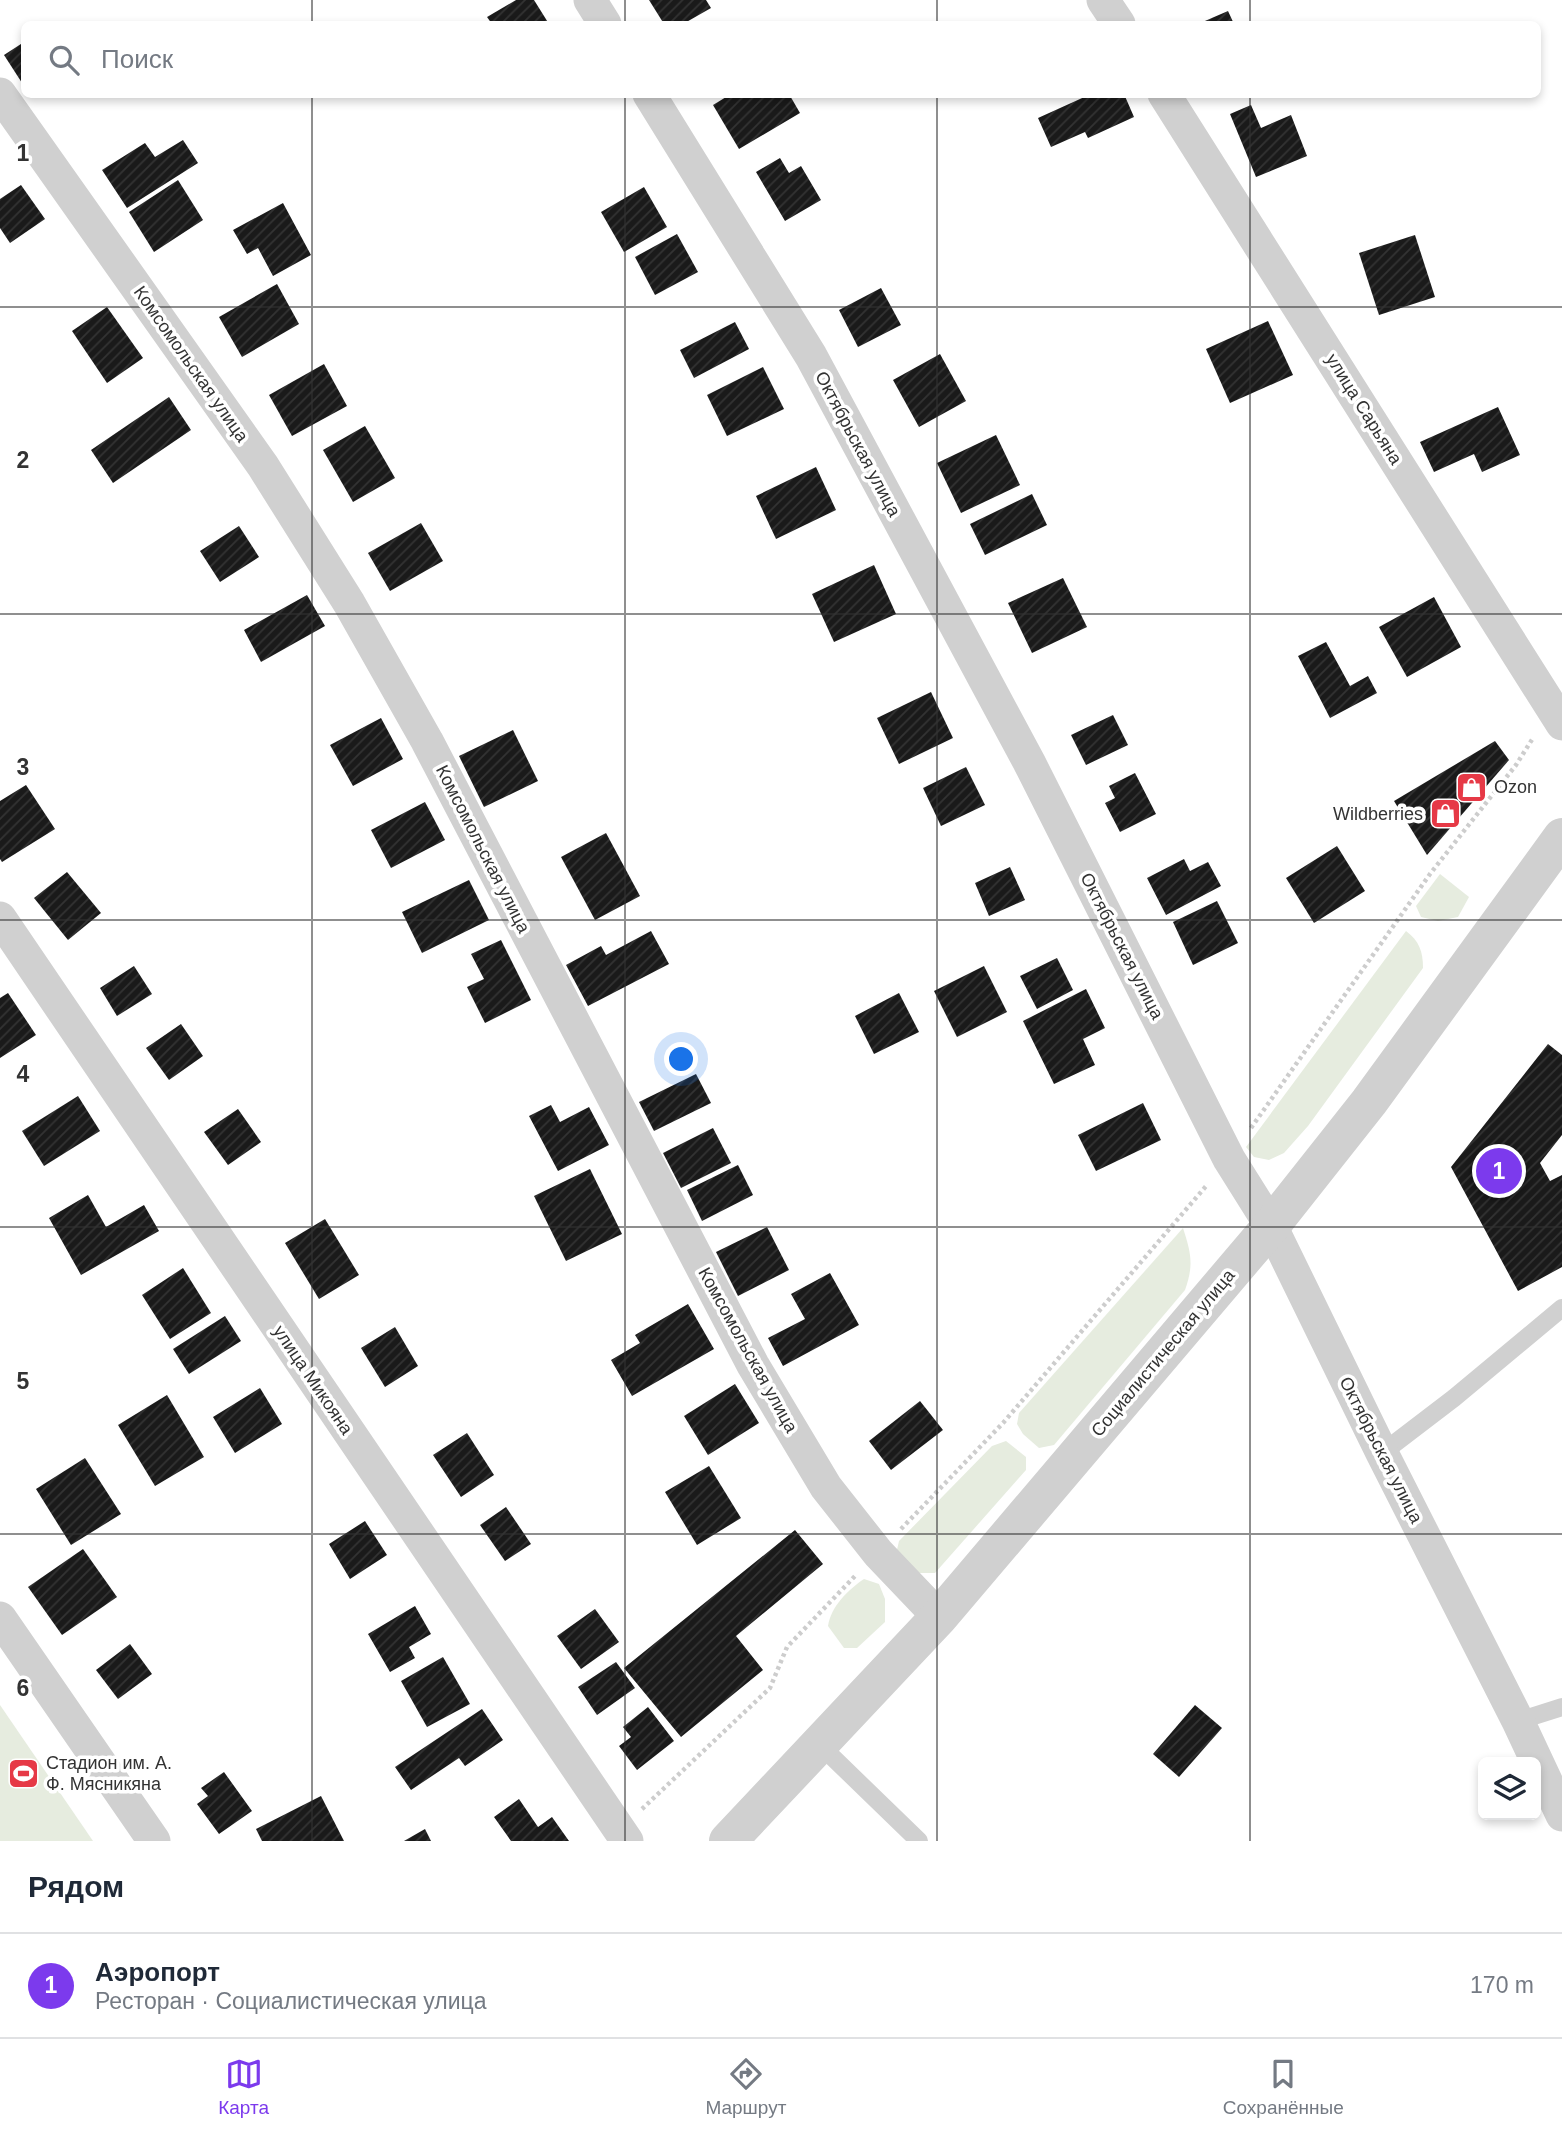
<!DOCTYPE html>
<html lang="ru">
<meta charset="utf-8">
<style>
:root{--surface:#fff;--page:#f2f2f3;--text:#1f2937;--muted:#747a83;--line:#e0e1e3;--accent:#7c3aed}
body{margin:0;font-family:Arial,sans-serif;background:var(--page);color:var(--text)}
.controls{position:absolute;right:21px;bottom:21px;display:grid;overflow:hidden;border-radius:10px;box-shadow:0 4px 10px #0003}
.controls button{width:63px;height:63px;display:grid;place-items:center;padding:0;border:0;border-bottom:2px solid var(--line);background:var(--surface);color:var(--text);font:35px sans-serif}
.you{position:absolute;left:682px;top:1060px;width:24px;height:24px;margin:-18px;border:5px solid #fff;border-radius:50%;background:#1a73e8;box-shadow:0 0 0 10px #1a73e833}
.badge{display:grid;place-items:center;width:46px;height:46px;border-radius:50%;background:var(--accent);color:#fff;font-size:23px;font-weight:700}
.pin{position:absolute;translate:-50% -50%;border:4px solid #fff;box-shadow:0 2px 7px #0006}
.list{margin:0;padding:0;list-style:none}
h2{display:flex;justify-content:space-between;align-items:center;height:91px;margin:0;padding:0 28px;font-size:30px}
h2 small{font-size:23px;font-weight:400;color:var(--muted)}
.list li{display:grid;grid-template-columns:46px 1fr auto;gap:21px;align-items:center;box-sizing:border-box;height:105px;padding:0 28px;border-top:2px solid var(--line)}
.list b{display:block;font-size:26px;white-space:nowrap}
.list p{margin:0;font-size:23px;white-space:nowrap;color:var(--muted)}
.list em{font-size:23px;font-style:normal;color:var(--muted)}
.icon{flex:none;width:38px;height:38px;fill:none;stroke:currentColor;stroke-width:2;stroke-linecap:round;stroke-linejoin:round}
.map{position:relative;flex:none;width:1562px;height:1841px;overflow:hidden}
.search{position:absolute;background:var(--surface);box-shadow:0 4px 10px #0003;left:21px;right:21px;top:21px;height:77px;display:flex;align-items:center;gap:18px;box-sizing:border-box;padding:0 24px;border-radius:10px;color:var(--muted);font-size:26px}
.sheet{height:196px;background:var(--surface)}
nav{display:flex;justify-content:space-around;align-items:center;box-sizing:border-box;height:98px;border-top:2px solid var(--line);background:var(--surface);font-size:19px;color:var(--muted)}
nav a{display:grid;justify-items:center;gap:4px}
nav .on{color:var(--accent)}
.map>svg:first-child{display:block}
</style>
<div class="map">
<svg width="1562" height="1841" viewBox="0 0 1562 1841">
<defs>
<pattern id="building-hatch" width="6" height="6" patternUnits="userSpaceOnUse" patternTransform="scale(1.75)"><rect width="6" height="6" fill="#1a1a1a"/><path d="M-1 1l2-2M0 6l6-6M5 7l2-2" fill="none" stroke="#333"/></pattern>
</defs>
<rect width="100%" height="100%" fill="#fff"/>
<g fill="#e6ecdf">
<path d="M1440,874L1469,897L1458,917L1438,921L1421,917L1416,906Z"/>
<path d="M1406,931C1419,941 1423,951 1423,968L1308,1126L1284,1153L1269,1160L1254,1157L1246,1147Z"/>
<path d="M1183,1228C1191,1253 1194,1265 1185,1290L1054,1445L1039,1448L1023,1434L1017,1424L1019,1413Z"/>
<path d="M1006,1441L1026,1457V1470L935,1573H919L896,1554L899,1541L992,1446Z"/>
<path d="M864,1579L879,1584L885,1599V1622L857,1648H844L828,1626C831,1606 848,1590 864,1579Z"/>
<path d="M0,1705L93,1841H0Z"/>
</g>
<g fill="url(#building-hatch)">
<path d="M516,0H534L549,24H492L487,17Z"/>
<path d="M649,0H706L711,8L683,24H664Z"/>
<path d="M1228,11L1234,24H1198Z"/>
<path d="M24,42V86L4,55Z"/>
<path d="M731,94H789L800,113L739,149L713,105Z"/>
<path d="M1091,94H1124L1134,117L1088,138L1085,132L1051,147L1038,118Z"/>
<path d="M1251,105L1261,128L1291,115L1307,156L1256,177L1230,114Z"/>
<path d="M183,140L198,163L127,208L102,170L145,143L155,157Z"/>
<path d="M780,158L789,173L801,166L821,200L785,221L756,172Z"/>
<path d="M178,180L203,220L154,252L129,212Z"/>
<path d="M21,185L45,219L10,243L0,228V199Z"/>
<path d="M644,187L667,227L624,252L601,212Z"/>
<path d="M283,203L311,255L273,276L258,248L247,254L233,230Z"/>
<path d="M677,234L698,272L655,295L635,257Z"/>
<path d="M1415,235L1435,297L1379,315L1359,253Z"/>
<path d="M277,284L299,324L242,357L219,317Z"/>
<path d="M881,288L901,325L858,347L839,310Z"/>
<path d="M107,307L143,358L107,383L72,331Z"/>
<path d="M1268,321L1293,375L1230,403L1206,349Z"/>
<path d="M735,322L749,349L694,378L680,350Z"/>
<path d="M940,354L966,401L919,427L893,380Z"/>
<path d="M324,364L347,406L292,436L269,395Z"/>
<path d="M763,367L784,409L727,436L707,395Z"/>
<path d="M169,397L191,430L113,483L91,450Z"/>
<path d="M1498,407L1520,455L1482,472L1474,454L1434,472L1420,442Z"/>
<path d="M365,426L395,478L353,502L323,450Z"/>
<path d="M996,435L1020,485L961,513L937,463Z"/>
<path d="M816,467L836,510L776,539L756,496Z"/>
<path d="M1032,494L1047,525L985,555L970,524Z"/>
<path d="M421,523L443,561L390,591L368,553Z"/>
<path d="M239,526L259,557L220,582L200,551Z"/>
<path d="M874,565L896,614L834,642L812,594Z"/>
<path d="M1063,578L1087,627L1032,653L1008,603Z"/>
<path d="M307,595L325,626L261,662L244,630Z"/>
<path d="M1434,597L1461,647L1407,677L1379,627Z"/>
<path d="M1326,642L1350,686L1368,676L1377,693L1330,718L1298,656Z"/>
<path d="M931,692L953,738L899,764L877,718Z"/>
<path d="M1113,715L1128,745L1086,765L1071,735Z"/>
<path d="M381,718L403,759L353,786L330,745Z"/>
<path d="M513,730L538,781L484,807L459,756Z"/>
<path d="M1495,741L1509,760L1427,855L1394,801Z"/>
<path d="M966,767L985,805L941,826L923,788Z"/>
<path d="M1135,773L1156,814L1120,832L1105,803L1115,798L1109,786Z"/>
<path d="M26,785L55,829L2,862L0,859V801Z"/>
<path d="M425,802L445,840L391,868L371,830Z"/>
<path d="M606,833L640,896L595,920L561,857Z"/>
<path d="M1337,846L1365,891L1314,923L1286,878Z"/>
<path d="M1184,859L1190,871L1208,862L1221,886L1166,915L1147,878Z"/>
<path d="M1010,867L1025,900L989,916L975,883Z"/>
<path d="M67,872L101,913L68,940L34,898Z"/>
<path d="M469,880L489,920L422,953L402,912Z"/>
<path d="M1217,901L1238,943L1193,965L1173,922Z"/>
<path d="M651,931L669,964L588,1006L566,965L601,946L606,955Z"/>
<path d="M501,940L531,1000L485,1023L467,987L484,979L471,954Z"/>
<path d="M1057,958L1073,990L1037,1009L1020,976Z"/>
<path d="M134,966L152,994L117,1016L100,988Z"/>
<path d="M984,966L1007,1012L957,1037L934,991Z"/>
<path d="M1086,989L1105,1028L1083,1039L1095,1065L1054,1084L1023,1021Z"/>
<path d="M8,993L36,1035L0,1058V998Z"/>
<path d="M899,993L919,1032L874,1054L855,1016Z"/>
<path d="M181,1024L203,1056L169,1080L146,1048Z"/>
<path d="M1548,1044L1562,1055V1135L1540,1163L1550,1181L1562,1175V1267L1518,1291L1451,1167Z"/>
<path d="M696,1074L711,1103L654,1131L639,1102Z"/>
<path d="M78,1096L100,1131L44,1166L22,1131Z"/>
<path d="M1143,1103L1161,1140L1096,1171L1078,1135Z"/>
<path d="M551,1105L560,1122L589,1107L609,1145L558,1171L529,1116Z"/>
<path d="M238,1109L261,1142L228,1165L204,1132Z"/>
<path d="M713,1128L731,1163L681,1188L663,1153Z"/>
<path d="M738,1165L753,1195L702,1221L687,1190Z"/>
<path d="M590,1169L622,1234L566,1261L534,1196Z"/>
<path d="M88,1195L106,1227L144,1205L159,1231L81,1275L49,1218Z"/>
<path d="M325,1219L359,1275L319,1299L285,1243Z"/>
<path d="M767,1227L789,1270L738,1296L716,1252Z"/>
<path d="M183,1268L211,1313L170,1339L142,1295Z"/>
<path d="M830,1273L859,1325L783,1366L768,1338L805,1319L791,1294Z"/>
<path d="M688,1304L714,1349L632,1396L611,1360L640,1343L635,1335Z"/>
<path d="M225,1316L241,1341L189,1374L173,1349Z"/>
<path d="M395,1327L418,1366L385,1387L361,1348Z"/>
<path d="M735,1384L759,1423L708,1455L684,1416Z"/>
<path d="M260,1388L282,1424L235,1453L213,1417Z"/>
<path d="M167,1395L204,1457L155,1486L118,1425Z"/>
<path d="M920,1401L943,1430L891,1470L869,1441Z"/>
<path d="M467,1433L494,1475L461,1497L433,1455Z"/>
<path d="M85,1458L121,1514L71,1545L36,1489Z"/>
<path d="M709,1466L741,1518L697,1545L665,1492Z"/>
<path d="M506,1507L531,1544L505,1561L480,1525Z"/>
<path d="M365,1521L387,1555L350,1579L329,1544Z"/>
<path d="M795,1530L823,1564L736,1636L763,1670L681,1737L624,1668Z"/>
<path d="M83,1549L117,1597L62,1635L28,1587Z"/>
<path d="M415,1606L431,1634L409,1647L415,1658L390,1672L368,1634Z"/>
<path d="M595,1609L619,1642L581,1669L557,1636Z"/>
<path d="M130,1644L152,1674L118,1699L96,1670Z"/>
<path d="M443,1657L470,1704L427,1727L401,1681Z"/>
<path d="M616,1662L635,1688L597,1715L578,1687Z"/>
<path d="M1195,1705L1222,1728L1179,1777L1153,1754Z"/>
<path d="M648,1707L674,1741L637,1770L619,1746L631,1737L623,1727Z"/>
<path d="M482,1709L503,1740L465,1766L459,1758L411,1790L395,1767Z"/>
<path d="M224,1772L252,1811L219,1834L197,1804L208,1796L201,1788Z"/>
<path d="M321,1796L344,1841H262L256,1829Z"/>
<path d="M519,1799L538,1827L552,1817L569,1841H511L494,1817Z"/>
<path d="M425,1829L431,1841H404Z"/>
</g>
<g fill="none" stroke-linecap="round" stroke-linejoin="round">
<g stroke="#cdcdcd" stroke-width="4.5" stroke-dasharray="3.5 3.5" stroke-linecap="butt">
<path d="M1251,1128L1430,874L1516,765L1533,738"/>
<path d="M901,1529L1003,1423L1207,1185"/>
<path d="M642,1809L770,1688L787,1647L856,1575"/>
</g>
<g stroke="#d0d0d0" stroke-width="18">
<path d="M1382,1453L1454,1398L1562,1308"/>
<path d="M1518,1721L1562,1707"/>
<path d="M820,1745L919,1841"/>
</g>
<g stroke="#d0d0d0" stroke-width="33">
<path d="M590,0L605,24"/>
<path d="M1103,0L1119,24"/>
<path d="M0,94L263,466L349,603L427,741L753,1365L826,1487L878,1553L939,1617"/>
<path d="M649,94L811,356L1029,762L1229,1159L1271,1226L1382,1453L1518,1721L1562,1815"/>
<path d="M1164,94L1562,724"/>
<path d="M0,918L627,1841"/>
<path d="M0,1618L154,1841"/>
</g>
<path stroke="#d0d0d0" stroke-width="38" d="M728,1841L939,1617L1271,1226L1369,1102L1562,837"/>
</g>
<path fill="none" stroke="#333" stroke-width="2" stroke-opacity="0.55" d="M312,0V24M625,0V24M937,0V24M1250,0V24M312,94V1841M625,94V1841M937,94V1841M1250,94V1841M0,307H1562M0,614H1562M0,920H1562M0,1227H1562M0,1534H1562"/>
<defs>
<symbol id="shop-square" viewBox="-11 -11 22 22"><rect x="-9" y="-9" width="18" height="18" rx="4" fill="#e63946" stroke="#fff"/><path d="M-5-2.5h2.3a2.7 3.5 0 0 1 5.4 0H5L5.5 6h-11ZM-1.5-2.5h3a1.5 2.3 0 0 0-3 0Z" fill="#fff"/></symbol>
<symbol id="stadium-square" viewBox="-11 -11 22 22"><rect x="-9" y="-9" width="18" height="18" rx="4" fill="#e63946" stroke="#fff"/><path d="M0-5a6.5 5 0 1 0 0 10a6.5 5 0 1 0 0-10ZM-3.5-1.8h7v3.6h-7Z" fill="#fff"/></symbol>
</defs>
<g fill-rule="evenodd">
<use href="#shop-square" x="1454" y="770" width="35" height="35"/>
<use href="#shop-square" x="1428" y="796" width="35" height="35"/>
<use href="#stadium-square" x="6" y="1756" width="35" height="35"/>
</g>
<g text-anchor="middle" dominant-baseline="central" stroke-width="7" stroke-linejoin="round" paint-order="stroke">
<g font-size="18" fill="#333" stroke="#fff">
<text transform="translate(191 364) rotate(55)">Комсомольская улица</text>
<text transform="translate(1364 409) rotate(58)">улица Сарьяна</text>
<text transform="translate(858 444) rotate(62)">Октябрьская улица</text>
<text transform="translate(483 849) rotate(63)">Комсомольская улица</text>
<text transform="translate(1122 946) rotate(63)">Октябрьская улица</text>
<text transform="translate(748 1350) rotate(61)">Комсомольская улица</text>
<text transform="translate(1163 1353) rotate(-50)">Социалистическая улица</text>
<text transform="translate(313 1380) rotate(56)">улица Микояна</text>
<text transform="translate(1381 1450) rotate(63)">Октябрьская улица</text>
</g>
<g font-size="18" fill="#333" stroke="#fff" text-anchor="start">
<text x="1494" y="787">Ozon</text>
<text x="1423" y="814" text-anchor="end">Wildberries</text>
<text x="46" y="1763">Стадион им. А.<tspan x="46" dy="21">Ф. Мясникяна</tspan></text>
</g>
</g>
<g font-size="23" text-anchor="middle" font-weight="bold" fill="#333" stroke="#fff" stroke-width="7" stroke-linejoin="round" paint-order="stroke">
<text x="23" y="161">1</text>
<text x="23" y="468">2</text>
<text x="23" y="775">3</text>
<text x="23" y="1082">4</text>
<text x="23" y="1389">5</text>
<text x="23" y="1696">6</text>
</g>
</svg>
<div class="controls">
<button><svg class="icon" aria-label="layers" viewBox="0 0 24 24"><path d="M12 4l9 5-9 5-9-5zM3 14l9 5 9-5"/></svg></button>
</div>
<div class="you"></div>
<div class="pin badge" style="left:1499px;top:1171px">1</div>
<div class="search"><svg class="icon" aria-label="search" viewBox="0 0 24 24"><circle cx="10" cy="10" r="6"/><path d="M15 15l6 6"/></svg>Поиск</div>
</div>
<section class="sheet">
<h2>Рядом<small></small></h2>
<ul class="list">
<li><span class="badge">1</span><div><b>Аэропорт</b><p>Ресторан · Социалистическая улица</p></div><em>170 m</em></li>
</ul>
</section>
<nav>
<a class="on"><svg class="icon" aria-label="map" viewBox="0 0 24 24"><path d="M3 6l6-2 6 2 6-2v14l-6 2-6-2-6 2zM9 4v14M15 6v14"/></svg>Карта</a>
<a><svg class="icon" aria-label="directions" viewBox="0 0 24 24"><path d="M12 3l9 9-9 9-9-9zM9 14v-3h6M13 9l2 2-2 2"/></svg>Маршрут</a>
<a><svg class="icon" aria-label="saved" viewBox="0 0 24 24"><path d="M7 4h10v16l-5-4-5 4z"/></svg>Сохранённые</a>
</nav>
